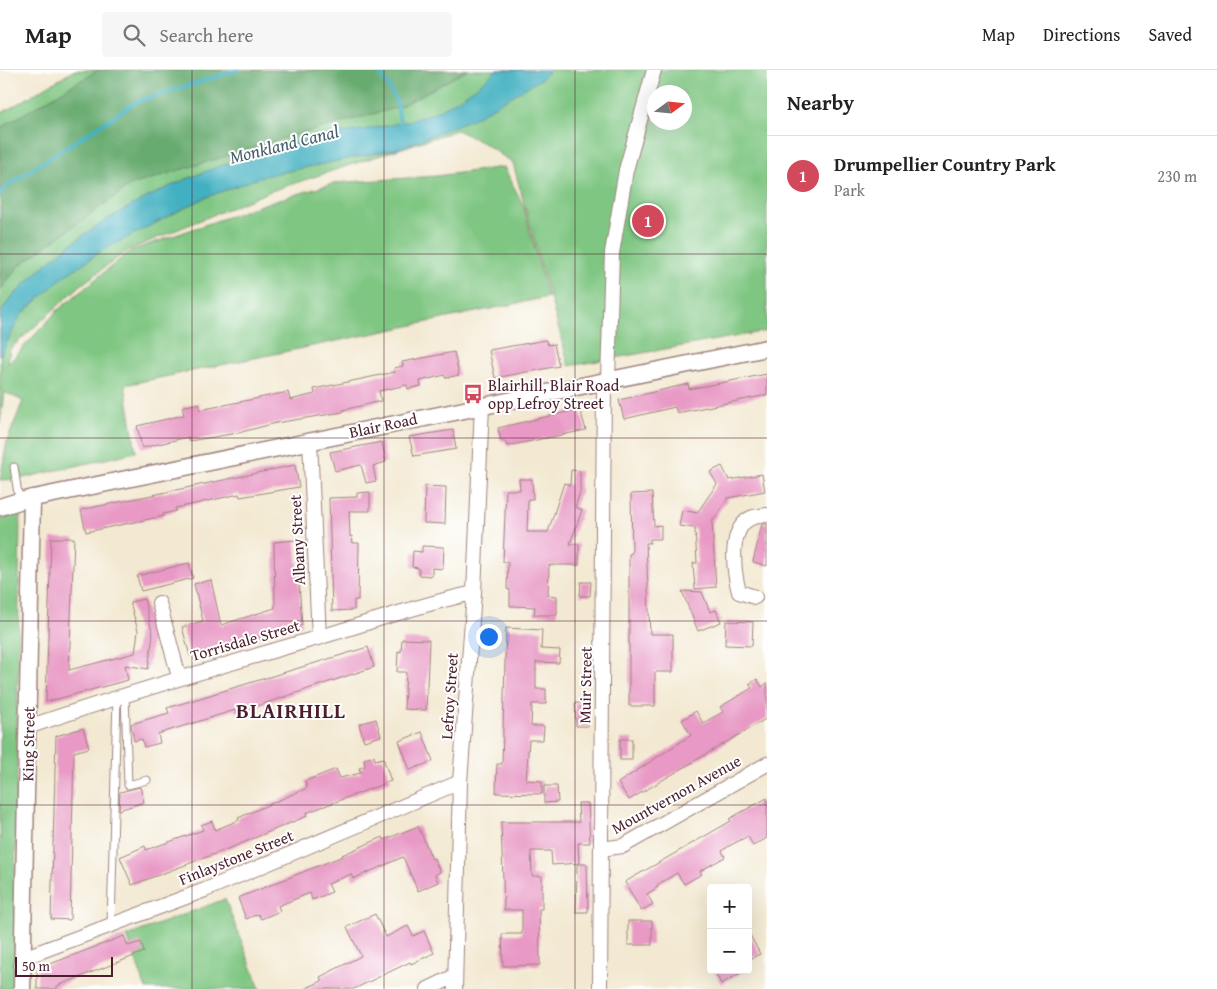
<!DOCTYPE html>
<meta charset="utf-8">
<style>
:root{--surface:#fff;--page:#f6f6f6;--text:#222;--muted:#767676;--line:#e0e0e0;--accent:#d1495b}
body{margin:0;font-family:"Gentium Book Plus",serif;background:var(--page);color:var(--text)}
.controls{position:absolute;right:15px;bottom:15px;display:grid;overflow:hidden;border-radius:5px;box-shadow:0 5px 20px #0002}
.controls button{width:45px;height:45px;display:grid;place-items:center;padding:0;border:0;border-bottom:1px solid var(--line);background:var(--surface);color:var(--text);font:25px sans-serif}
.compass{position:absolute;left:647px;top:15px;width:45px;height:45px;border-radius:50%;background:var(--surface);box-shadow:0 5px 20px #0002;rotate:75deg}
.scale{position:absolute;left:15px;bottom:12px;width:98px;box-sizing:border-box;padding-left:5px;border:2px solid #4a1f2b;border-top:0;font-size:14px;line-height:18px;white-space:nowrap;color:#4a1f2b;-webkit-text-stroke:4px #fff;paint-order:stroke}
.you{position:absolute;left:488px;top:566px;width:18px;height:18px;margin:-12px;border:4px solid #fff;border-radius:50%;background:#1a73e8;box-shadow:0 0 0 8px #1a73e833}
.badge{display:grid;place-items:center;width:32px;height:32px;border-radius:50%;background:var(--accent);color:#fff;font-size:16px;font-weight:700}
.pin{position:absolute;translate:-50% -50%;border:2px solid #fff;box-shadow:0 1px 5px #0006}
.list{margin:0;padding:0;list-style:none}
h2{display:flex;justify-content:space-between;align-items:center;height:65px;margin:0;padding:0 20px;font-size:21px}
h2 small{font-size:16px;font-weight:400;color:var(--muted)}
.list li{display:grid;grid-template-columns:32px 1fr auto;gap:15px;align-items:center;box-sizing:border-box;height:80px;padding:0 20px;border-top:1px solid var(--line)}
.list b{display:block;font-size:19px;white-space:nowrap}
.list p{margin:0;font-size:16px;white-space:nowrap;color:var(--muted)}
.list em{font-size:16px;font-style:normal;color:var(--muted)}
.icon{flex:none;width:28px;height:28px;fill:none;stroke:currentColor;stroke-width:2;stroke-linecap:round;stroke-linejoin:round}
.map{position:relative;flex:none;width:767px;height:919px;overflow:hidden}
header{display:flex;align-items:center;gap:30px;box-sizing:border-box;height:70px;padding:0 25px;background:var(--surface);border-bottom:1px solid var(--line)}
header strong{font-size:24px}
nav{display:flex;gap:28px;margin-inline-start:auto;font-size:18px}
.search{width:350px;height:45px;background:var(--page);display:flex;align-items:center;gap:12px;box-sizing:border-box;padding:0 18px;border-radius:5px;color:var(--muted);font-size:19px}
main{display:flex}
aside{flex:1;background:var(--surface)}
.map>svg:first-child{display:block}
</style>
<header>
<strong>Map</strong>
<div class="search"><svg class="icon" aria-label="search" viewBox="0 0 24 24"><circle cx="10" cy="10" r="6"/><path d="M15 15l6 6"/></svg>Search here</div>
<nav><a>Map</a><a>Directions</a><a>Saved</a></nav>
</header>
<main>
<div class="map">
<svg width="767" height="919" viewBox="0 0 767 919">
<rect width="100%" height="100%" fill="#fff"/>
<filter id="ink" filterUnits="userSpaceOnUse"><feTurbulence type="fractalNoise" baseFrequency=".02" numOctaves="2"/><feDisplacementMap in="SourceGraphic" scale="10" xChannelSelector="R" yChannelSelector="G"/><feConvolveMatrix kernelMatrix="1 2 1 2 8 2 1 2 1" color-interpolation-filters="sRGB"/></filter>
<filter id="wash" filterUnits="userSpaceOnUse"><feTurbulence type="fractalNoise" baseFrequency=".0096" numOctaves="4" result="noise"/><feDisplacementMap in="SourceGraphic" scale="20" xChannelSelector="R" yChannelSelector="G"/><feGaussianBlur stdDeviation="1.12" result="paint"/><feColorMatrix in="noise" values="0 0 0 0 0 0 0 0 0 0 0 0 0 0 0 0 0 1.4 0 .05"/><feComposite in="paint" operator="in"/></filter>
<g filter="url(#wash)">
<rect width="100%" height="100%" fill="#f3e9d2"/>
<g fill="#7fc682" stroke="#647256" fill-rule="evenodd">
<path d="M75,0H767V261L569,296L513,93L485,74L457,60L271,121L128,180L81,215L10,279L8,294L58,240L130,181L270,132L335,113L436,106L504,97L523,135L548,227L125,315L136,382L19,409L0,410L7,371L23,331L4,322L0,353V44ZM654,22H684V52H654Z"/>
<path d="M20,442L14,919H0V450Z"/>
<path d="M225,829L260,919H146L127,866Z"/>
</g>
<path fill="#67ab70" stroke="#58654e" d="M98,0H468L399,37L288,67L131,115L19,196L0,220V58Z"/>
<path fill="#43b0c1" stroke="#466876" d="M496,0H550L541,9L474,48L401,78L264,106L204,128L103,180L63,207L21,245L0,286C0,273 0,256 1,244C5,231 18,222 27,212C99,141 196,99 293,73C333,62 376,60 416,49C440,43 479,18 496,0Z"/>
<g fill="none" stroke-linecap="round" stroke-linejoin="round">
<g stroke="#43b0c1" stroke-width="4">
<path d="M376,0L388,15L398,35"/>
<path d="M397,35L401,57"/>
<path d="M0,124L8,115L136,32L238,0"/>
</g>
</g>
<g id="blocks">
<g fill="#e899c5">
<path d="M546,270L548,275L554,274L559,296L495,308L489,280Z"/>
<path d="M454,282L459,305L445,308V305L420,311L421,316L408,319L407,315L379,321L381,331L343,340V342L276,353L238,363L189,371L188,367L142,378L137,356L184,345L182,337L199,333L200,340L288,322L290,330L315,324L314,319L395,302L394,298L403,296L402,292Z"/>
<path d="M767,304V325L677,343L675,337L624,349L619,330L688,314L689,319Z"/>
<path d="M580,339L586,360L507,376L505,371H501L498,358Z"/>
<path d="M453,360L456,379L414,386L409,367Z"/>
<path d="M382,372L386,392L373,396L376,411L366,413L361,395L335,401L330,382Z"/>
<path d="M295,395L299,417L240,427L239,424L195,434L175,438L176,441L163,444L164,446L86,462L81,440Z"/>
<path d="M722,396L729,410L762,404L765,421L728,428L712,452L716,517L695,519L693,493H697L695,458L679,456L682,440L697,443L717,414L710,402Z"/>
<path d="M571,400L580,401V422L575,437L582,440L570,474H579V495H549L548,525L557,526V545H534L535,537L510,536V520L507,519L508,492H503L506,420H520L519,409H532L533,429H528L527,462H548L564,413L570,415Z"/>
<path d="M425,416L446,417L445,454L424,453Z"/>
<path d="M370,422V441H349L350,467L352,466L353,473H359L358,530H354V540L332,541L329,428L357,427V423Z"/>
<path d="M652,423L654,456L661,455V469H650V473H646L650,564H673V602H655V636H629V484L632,483L631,424Z"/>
<path d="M762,454H767V496L753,492Z"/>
<path d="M51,468H74L69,600L135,583L138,561L130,532L144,529L153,565L148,599L125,595L128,610L46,632Z"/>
<path d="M296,470L302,555L190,586L182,557L203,551L194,514L211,510L221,555L275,538L274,472Z"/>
<path d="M422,476L444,477L443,499L432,498V506L419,505V498L412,497L413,481L422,482Z"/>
<path d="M189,493L193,508L141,521L137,506Z"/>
<path d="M581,512H591L590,526H580Z"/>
<path d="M682,521L702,522L710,542L716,540L721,552L698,561Z"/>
<path d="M726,551L753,552L752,576L725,575Z"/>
<path d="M506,558L542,560L541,579L560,580L559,593L536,592V619H546V634H532L531,656H544L543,670H529L526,710L542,711V724L496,723L497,694H502Z"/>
<path d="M402,569L429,570L426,640L404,639L406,602H397L398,581L401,582Z"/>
<path d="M368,577L374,597L236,643L235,640L158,664L160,673L144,677L142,669L134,671L131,654L169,643L167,638Z"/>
<path d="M757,609L762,617L767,613V648L629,730L618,713L691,665L682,650L696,641L703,653L723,642L720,637L752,618L749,614Z"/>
<path d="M575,633H587L588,656H576Z"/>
<path d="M376,649L381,666L364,671L359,654Z"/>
<path d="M83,658L89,678L74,682L70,850L51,849L56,666Z"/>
<path d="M422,662L433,691L410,700L399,671Z"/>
<rect x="620" y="669" width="12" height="21"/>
<path d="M374,686L375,690L383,688L391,711L306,743L307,746L233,777L132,815L120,787L145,776L146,780L203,760L201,755L212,751L215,760L239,750L238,748L307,718L305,711L336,699L340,708L361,703L359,698L365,696L364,689Z"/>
<path d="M544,716H557L558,732L544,733Z"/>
<path d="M140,717L144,732L119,740L120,722Z"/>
<path d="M767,728V768L753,776L748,766L729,776L722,781L725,787L700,801L702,804L684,814L677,803L657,815L658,817L647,824L653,834L641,841L625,812L731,751L729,749Z"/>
<path d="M578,733H588L590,773H578L579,793L552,795L551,781H531L532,806H542V839H539L540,895L503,896L502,864H522V840H504L501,752H579Z"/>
<path d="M418,756L432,789L434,788L440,802L435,805L438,812L418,821L403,787L353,809L351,804L328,814L332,822L312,830L310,823L278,836L280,841L261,849L258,844L246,849L238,828L343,786L342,785L383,767L384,770Z"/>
<path d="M577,794H587L588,842H576Z"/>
<path d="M375,844L386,867L408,856L413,866L424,861L434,883L411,894L410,892L354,919H304L322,911L320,907L361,886L347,857Z"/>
<rect x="628" y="851" width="24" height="24"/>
<path d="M748,861L760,884L748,890Z"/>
<path d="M124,866L128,876L141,872L144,882L57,916V919H37V899Z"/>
<path d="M714,900H746L721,914Z"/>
</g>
</g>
</g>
<g filter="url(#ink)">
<use href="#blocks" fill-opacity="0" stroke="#9e847e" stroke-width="1"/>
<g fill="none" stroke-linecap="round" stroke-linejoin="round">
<defs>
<g id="service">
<path d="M14,397L19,431"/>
<path d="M125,624L128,715L147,710"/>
<path d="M111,856L117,627"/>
</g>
<g id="minor">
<path d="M608,310L612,183L626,100L654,0"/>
<path d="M310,371L319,568"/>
<path d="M755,527L739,522C734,503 729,467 745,452C751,446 759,446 767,445"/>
<path d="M159,533L179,607"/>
<path d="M28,657C124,624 220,596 317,568C369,553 420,534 474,523"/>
<path d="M601,779L623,776L767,694"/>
<path d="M23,888L205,820L460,712"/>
<path d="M428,919L455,906"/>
<path d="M455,919L460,712L474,523L482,335"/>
<path d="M600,919L604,310"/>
</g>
<g id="tertiary">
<path d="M0,437L19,431L767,278"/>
<path d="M22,919L32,428"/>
</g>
</defs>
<use href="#service" stroke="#9e847e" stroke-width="9"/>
<use href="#minor" stroke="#9e847e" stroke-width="16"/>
<use href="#tertiary" stroke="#9e847e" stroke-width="19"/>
<use href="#service" stroke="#fff" stroke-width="7"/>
<use href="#minor" stroke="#fff" stroke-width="14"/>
<use href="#tertiary" stroke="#fff" stroke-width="16"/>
</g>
</g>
<path fill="none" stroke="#4a1f2b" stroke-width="1" stroke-opacity="0.55" d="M192,0V919M384,0V919M575,0V919M0,184H767M0,368H767M0,551H767M0,735H767"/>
<defs>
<symbol id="bus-bare" viewBox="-9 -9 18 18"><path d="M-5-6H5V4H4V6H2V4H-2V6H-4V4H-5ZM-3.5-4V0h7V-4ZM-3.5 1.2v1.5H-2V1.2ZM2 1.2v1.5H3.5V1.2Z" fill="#d1495b" stroke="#fff" stroke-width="2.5" paint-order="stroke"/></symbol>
</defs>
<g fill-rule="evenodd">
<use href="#bus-bare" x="459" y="310" width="28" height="28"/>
</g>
<g text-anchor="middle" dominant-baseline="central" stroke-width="4" stroke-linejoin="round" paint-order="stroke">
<g font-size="16" fill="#4a1f2b" stroke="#fff" text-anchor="start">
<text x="488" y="315">Blairhill, Blair Road<tspan x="488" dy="18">opp Lefroy Street</tspan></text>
</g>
<g font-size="16" fill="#4a1f2b" stroke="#fff">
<text transform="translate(383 355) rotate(-12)">Blair Road</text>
<text transform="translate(297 470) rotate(-93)">Albany Street</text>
<text transform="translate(245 570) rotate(-16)">Torrisdale Street</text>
<text transform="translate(585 615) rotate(-89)">Muir Street</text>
<text transform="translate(449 626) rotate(-86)">Lefroy Street</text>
<text transform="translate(28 674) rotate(-89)">King Street</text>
<text transform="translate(676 724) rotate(-29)">Mountvernon Avenue</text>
<text transform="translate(236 787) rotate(-22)">Finlaystone Street</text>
</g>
<g font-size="18" font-style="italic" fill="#47606e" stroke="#fff">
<text transform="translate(284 74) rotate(-14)">Monkland Canal</text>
</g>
<g font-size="21" font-weight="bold" letter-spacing="1" fill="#4a1f2b" stroke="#fff">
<text x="291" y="640">BLAIRHILL</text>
</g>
</g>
</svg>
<div class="controls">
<button>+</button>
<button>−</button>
</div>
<svg class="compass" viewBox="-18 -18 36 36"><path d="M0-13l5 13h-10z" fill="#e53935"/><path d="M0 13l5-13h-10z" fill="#767676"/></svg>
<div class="scale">50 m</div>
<div class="you"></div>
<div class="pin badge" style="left:648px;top:151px">1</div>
</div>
<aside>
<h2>Nearby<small></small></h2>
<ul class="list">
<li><span class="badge">1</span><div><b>Drumpellier Country Park</b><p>Park</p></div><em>230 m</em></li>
</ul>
</aside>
</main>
